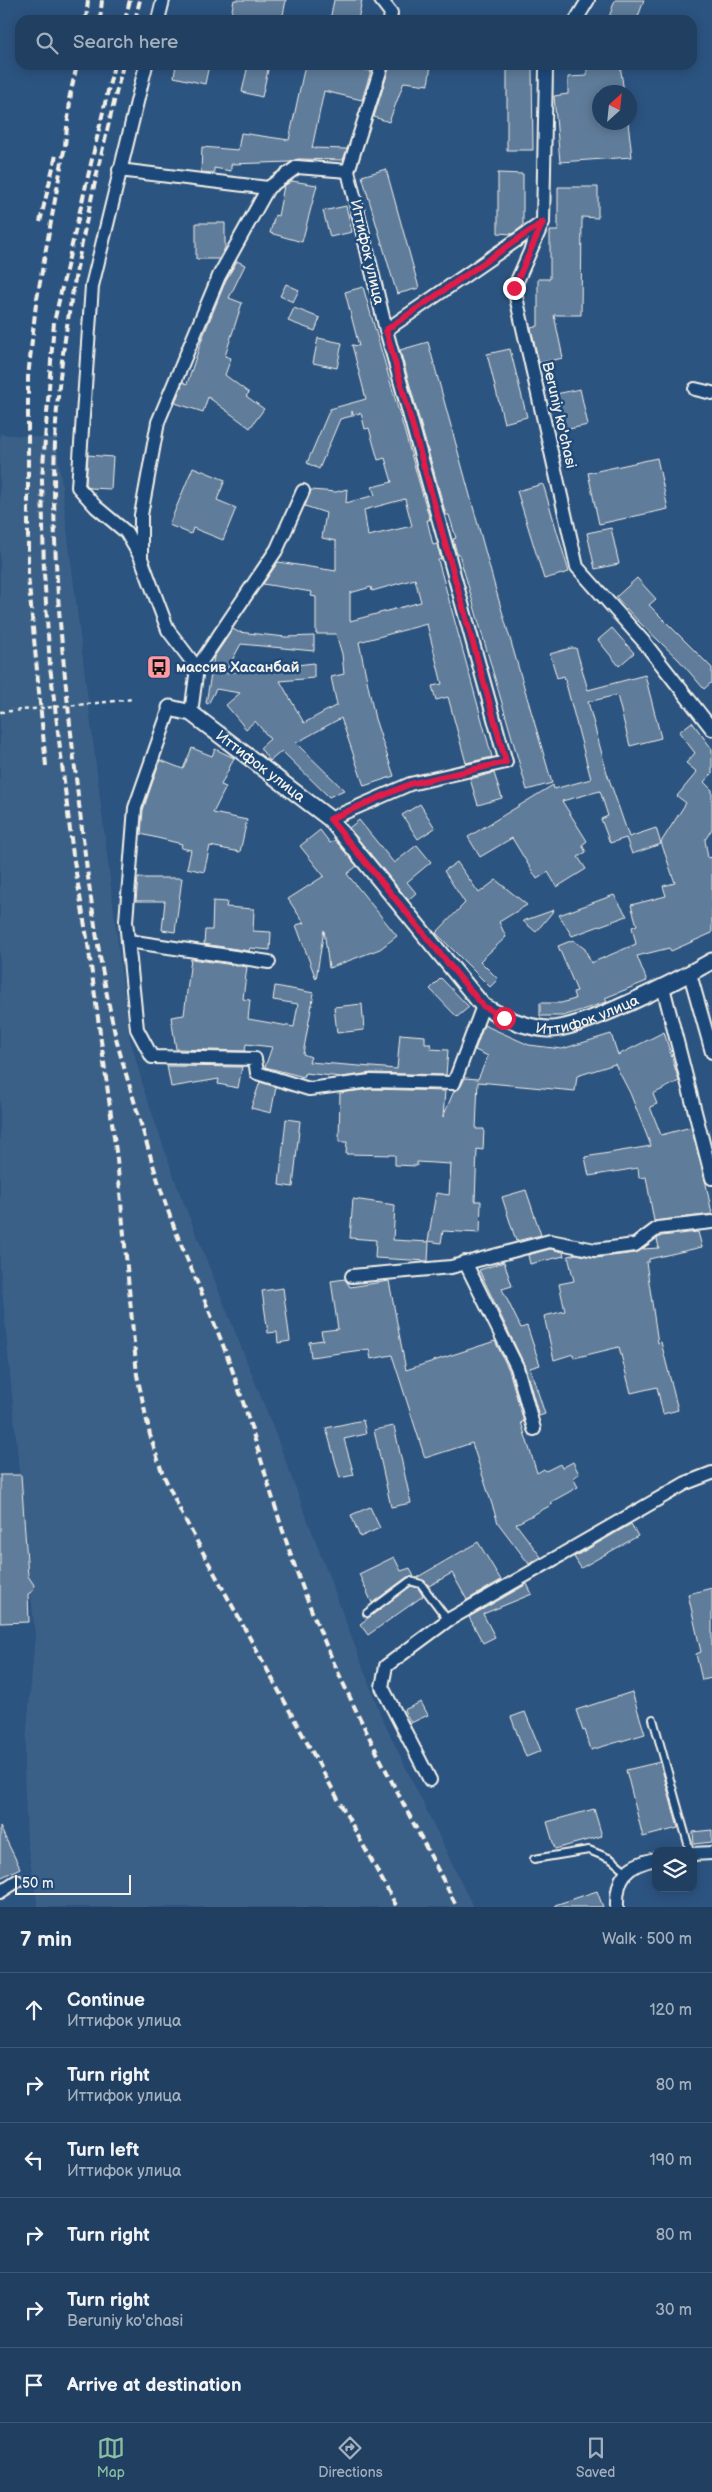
<!DOCTYPE html>
<meta charset="utf-8">
<style>
:root{--surface:#213f61;--page:#2d4a6a;--text:#f1f3f6;--muted:#a2afbd;--line:#3e5876;--accent:#8abfa5}
body{margin:0;font-family:"Balsamiq Sans",sans-serif;background:var(--page);color:var(--text)}
.controls{position:absolute;right:15px;bottom:15px;display:grid;overflow:hidden;border-radius:10px;box-shadow:0 2px 12px #0003}
.controls button{width:45px;height:45px;display:grid;place-items:center;padding:0;border:0;border-bottom:1px solid var(--line);background:var(--surface);color:var(--text);font:25px sans-serif}
.compass{position:absolute;left:592px;top:85px;width:45px;height:45px;border-radius:50%;background:var(--surface);box-shadow:0 2px 12px #0003;rotate:27deg}
.scale{position:absolute;left:15px;bottom:12px;width:116px;box-sizing:border-box;padding-left:5px;border:2px solid #f4f1e8;border-top:0;font-size:14px;line-height:18px;white-space:nowrap;color:#f4f1e8;-webkit-text-stroke:4px #1f4a7a;paint-order:stroke}
.stop{position:absolute;width:15px;height:15px;margin:-11px;border:4px solid #e11d48;border-radius:50%;background:#fff}
.stop.end{background:#e11d48;border-color:#fff;box-shadow:0 1px 5px #0008}
.list{margin:0;padding:0;list-style:none}
h2{display:flex;justify-content:space-between;align-items:center;height:65px;margin:0;padding:0 20px;font-size:21px}
h2 small{font-size:16px;font-weight:400;color:var(--muted)}
.list li{display:grid;grid-template-columns:32px 1fr auto;gap:15px;align-items:center;box-sizing:border-box;height:75px;padding:0 20px;border-top:1px solid var(--line)}
.list b{display:block;font-size:19px;white-space:nowrap}
.list p{margin:0;font-size:16px;white-space:nowrap;color:var(--muted)}
.list em{font-size:16px;font-style:normal;color:var(--muted)}
.icon{flex:none;width:28px;height:28px;fill:none;stroke:currentColor;stroke-width:2;stroke-linecap:round;stroke-linejoin:round}
.map{position:relative;flex:none;width:712px;height:1907px;overflow:hidden}
.search{position:absolute;background:var(--surface);box-shadow:0 2px 12px #0003;left:15px;right:15px;top:15px;height:55px;display:flex;align-items:center;gap:12px;box-sizing:border-box;padding:0 18px;border-radius:15px;color:var(--muted);font-size:19px}
.sheet{height:515px;background:var(--surface)}
nav{display:flex;justify-content:space-around;align-items:center;box-sizing:border-box;height:70px;border-top:1px solid var(--line);background:var(--surface);font-size:14px;color:var(--muted)}
nav a{display:grid;justify-items:center;gap:2px}
nav .on{color:var(--accent)}
.map>svg:first-child{display:block}
</style>
<div class="map">
<svg width="712" height="1907" viewBox="0 0 712 1907">
<rect width="100%" height="100%" fill="#2c5481"/>
<filter id="ink" filterUnits="userSpaceOnUse"><feTurbulence type="fractalNoise" baseFrequency=".02" numOctaves="2"/><feDisplacementMap in="SourceGraphic" scale="10" xChannelSelector="R" yChannelSelector="G"/><feConvolveMatrix kernelMatrix="1 2 1 2 8 2 1 2 1" color-interpolation-filters="sRGB"/></filter>
<g filter="url(#ink)">
<path fill="#3b6088" d="M0,434L56,439L129,1035L145,1093L177,1186L272,1425L381,1716L473,1907H38L27,1841L24,1767L35,1635L0,1268Z"/>
<g fill="#5e7b9a" stroke="#f4f1e8" fill-rule="evenodd">
<path d="M234,0H286L282,20H230Z"/>
<path d="M334,0H362L358,20H330Z"/>
<path d="M615,0H644L637,20H608Z"/>
<path d="M176,65H209L205,84L174,77Z"/>
<path d="M248,65H269L262,97L242,92Z"/>
<path d="M305,65H360V69L371,71L362,100L324,91L312,148L347,149L343,160L298,159L290,162L231,164V171L214,168V173L201,172L202,147L238,150L241,133L289,140Z"/>
<path d="M390,65H431L428,85L404,82L389,122L374,117Z"/>
<path d="M587,65H620L624,92H600V122H628L632,157L560,162L554,96L568,94V77L587,76Z"/>
<path d="M507,67H532L533,150H507Z"/>
<path d="M386,169L419,288L397,294L362,176Z"/>
<path d="M498,173L523,174V226L512,234L498,233Z"/>
<path d="M292,181L317,185L302,242L270,233L275,215L278,216L284,186Z"/>
<path d="M558,187H598V218L582,217L581,315H554L563,358L539,363L531,328L538,326V279H550V231H558Z"/>
<path d="M346,206L352,232L330,237L323,211Z"/>
<path d="M196,223H225V248L219,259H196Z"/>
<path d="M237,261L245,265L229,298L242,303L225,356L231,358L225,375L249,393L246,396L264,409L250,428L208,397L203,412L175,403L183,382L187,384L202,339L226,280Z"/>
<path d="M286,284L299,290L293,302L280,296Z"/>
<path d="M363,287L430,520H427L433,545L437,544L441,559L438,560L492,757L466,763L448,697L436,700L432,686L442,684L427,624L359,642L375,719L394,776L364,786L341,718L296,743L344,790L329,797L282,751L270,761L260,748L270,739L255,721L246,729L226,705L240,693L216,689L208,704L206,703L214,657L233,629L238,632L286,637L314,636V651L241,644L225,673L314,663V678L280,681L304,723L337,705L331,677L344,674L342,654L336,634H316V597L311,596L312,592L263,584L278,562L336,571V541L322,538L326,513L305,506L311,490L336,492L347,489L346,503L375,495L372,487L392,482L385,458L378,460L369,428L365,429L361,413L353,415L352,411V416L340,419L319,469L307,463L330,409L366,399L352,345L359,346L345,292ZM405,499L412,526L368,536L364,510ZM415,579L421,602L350,621V593L371,587L372,591Z"/>
<path d="M294,308L320,318L315,331L288,321Z"/>
<path d="M318,338L342,343L337,368L313,363Z"/>
<path d="M428,342L495,587L552,783L527,790L459,554H457L453,539L456,538L449,515H446L400,350Z"/>
<path d="M510,349L527,417L504,423L487,354Z"/>
<path d="M580,389L588,425L564,430L556,394Z"/>
<path d="M88,455L113,457L111,489L90,488L86,484Z"/>
<path d="M657,458L668,509L599,524L588,473Z"/>
<path d="M193,467L225,480L217,500L236,508L223,540L193,528L191,534L169,525Z"/>
<path d="M543,484L569,572L544,579L517,491Z"/>
<path d="M611,528L619,564L595,569L587,533Z"/>
<path d="M637,578L656,599L649,605L712,668V682L704,689L679,660L639,622L616,597Z"/>
<path d="M612,628L634,653L619,666L598,640Z"/>
<path d="M571,648H576L588,690L645,675L661,738L630,746L617,695L588,702L607,773L629,837L656,828L661,844L632,854L626,838L610,843L601,819L608,816L600,791L562,801L587,841L582,845L586,852L578,857L586,869L557,887L548,872L537,879L512,838L480,857L468,837L553,785L554,789L591,779L564,676L557,678L550,654Z"/>
<path d="M692,722L712,749V773L704,782L712,790V829L705,840L708,858L712,857V933L671,951L669,948L637,956L647,981L605,998L607,1002L563,1016H540V1003H561L575,999L573,992L577,991L558,946L573,940L585,949L591,963L636,944L632,927L637,925L631,905L666,896L663,886L675,883L661,842L686,803L677,796L697,772L686,763L695,753L679,732Z"/>
<path d="M192,748L212,756L215,749L234,758L221,785L226,787L213,813L247,820L240,852L210,846L204,872L187,868L191,850L181,848L182,844L141,834L143,810L160,760L183,769Z"/>
<path d="M494,773L502,798L478,805L470,779Z"/>
<path d="M420,804L435,828L418,839L402,815Z"/>
<path d="M359,820L394,863L417,845L431,862L407,882L416,893L408,900L349,828Z"/>
<path d="M320,830L330,843L335,840L357,866L347,874L397,936L380,949L329,968L324,930L316,979L296,925L304,923L288,899L324,876L300,846Z"/>
<path d="M457,862L479,893L496,880L527,905L499,922L506,937L480,961L498,979L490,987L436,933L465,903L444,871Z"/>
<path d="M138,878H182L175,932L162,930L165,901H136Z"/>
<path d="M614,895L627,916L572,936L559,915Z"/>
<path d="M213,901L227,902L226,907L254,909L253,931L271,932L270,950L250,948L249,951L204,944L205,930H212Z"/>
<path d="M554,910L536,932L523,921Z"/>
<path d="M191,959L247,967L243,999L250,1000L248,1019L294,1027L298,1004L273,1000L275,986L314,993L303,1054L311,1057L309,1062L397,1069L400,1034L425,1036V1044H431L430,1049L448,1050L446,1075L371,1073L341,1077L305,1073L304,1077L265,1067L272,1047L246,1044L245,1051L176,1049L171,1017L184,1015Z"/>
<path d="M441,978L469,1007L457,1017L430,989Z"/>
<path d="M362,1004L364,1030L337,1033L334,1007Z"/>
<path d="M484,1025L529,1045L562,1049L611,1034L618,1055L664,1032L679,1081L653,1094L657,1104L650,1107L661,1135L691,1127L706,1184L712,1214L654,1221L646,1177L639,1178L638,1168L589,1176L585,1157L651,1146L630,1093L615,1064L577,1076L575,1091L478,1082L476,1129H484L483,1150L477,1149L475,1201H481L480,1233L443,1231L441,1243L428,1241L436,1193L449,1195L451,1164L417,1162V1166L395,1165V1155L346,1154L347,1142H339L340,1093L371,1089L445,1091L443,1117L454,1091L461,1086L465,1078L478,1079L488,1056L475,1050Z"/>
<path d="M167,1066H172L242,1067L238,1088L218,1084L219,1079L171,1087Z"/>
<path d="M260,1082L276,1087L271,1113L251,1108Z"/>
<path d="M286,1119L300,1121L293,1187L279,1185Z"/>
<path d="M526,1190L541,1235L516,1241L502,1197Z"/>
<path d="M353,1199L395,1205L393,1240L429,1242L428,1261L375,1258L376,1240L350,1238Z"/>
<path d="M698,1232L702,1247L649,1259V1262H646L658,1343L661,1342L678,1410L663,1414L657,1387L631,1393L619,1347L574,1358L573,1354L554,1360L544,1316L565,1311L559,1284L574,1281L568,1256L576,1254L596,1258L636,1253L643,1249L659,1248L657,1239L661,1236Z"/>
<path d="M550,1249L563,1252L564,1256L530,1264L528,1255Z"/>
<path d="M504,1262L512,1286L502,1289L521,1328L527,1326L540,1365L530,1368L545,1414L539,1416L524,1364L479,1270Z"/>
<path d="M345,1279L350,1287L389,1281L406,1370L495,1341L509,1370L524,1422H521L537,1473L544,1469L546,1471L560,1464L562,1468L573,1462L579,1474L573,1478L578,1487L551,1502L553,1504L516,1524L541,1557L529,1564L498,1523L472,1443L425,1458L392,1355L371,1359L369,1349L311,1357L309,1342L323,1340L321,1331L338,1329L331,1281Z"/>
<path d="M283,1288L290,1341L278,1343L277,1332L268,1333L262,1291Z"/>
<path d="M363,1420L366,1434L344,1439L354,1475L340,1478L326,1428Z"/>
<path d="M394,1426L411,1503L391,1507L374,1430Z"/>
<path d="M0,1475H21L28,1576L34,1585L33,1591L28,1594L29,1622L0,1623Z"/>
<path d="M370,1507L380,1528L360,1537L351,1515Z"/>
<path d="M631,1524L638,1536L581,1568L574,1557Z"/>
<path d="M478,1542L501,1580L467,1600L452,1573L429,1586L425,1581L416,1578Z"/>
<path d="M394,1557L401,1571L410,1568L414,1577H407L372,1603L359,1574Z"/>
<path d="M527,1584L532,1594L483,1614L495,1637L483,1643L469,1617Z"/>
<path d="M411,1586L418,1588L423,1596L368,1635L360,1624Z"/>
<path d="M712,1588V1678L702,1680L696,1654L701,1652L688,1594Z"/>
<path d="M632,1692L645,1734L591,1750L585,1730L583,1731L576,1710Z"/>
<path d="M421,1702L428,1715L411,1723L404,1710Z"/>
<path d="M525,1712L541,1751L526,1757L511,1717Z"/>
<path d="M660,1762L678,1828L643,1837L626,1770Z"/>
<path d="M594,1809L602,1836L555,1849L547,1822Z"/>
<path d="M0,1827L20,1868L0,1878Z"/>
<path d="M712,1830V1842L694,1844L693,1832Z"/>
<path d="M597,1891L603,1907H555V1905Z"/>
</g>
<g fill="none" stroke-linecap="round" stroke-linejoin="round">
<defs>
<g id="service">
<path d="M367,1613L410,1581L421,1584L448,1620"/>
<path d="M653,1719L690,1851"/>
<path d="M534,1859L589,1850L611,1859L627,1872"/>
</g>
<g id="minor">
<path d="M381,0L391,13L390,20"/>
<path d="M158,20L163,0"/>
<path d="M576,20L588,0"/>
<path d="M548,65L546,69L543,222L514,288L577,567L644,642L712,729"/>
<path d="M119,170L268,188"/>
<path d="M386,330L543,222"/>
<path d="M695,389L712,393"/>
<path d="M140,556L126,532L96,507L78,487L92,286L146,65"/>
<path d="M197,668L277,549L303,491"/>
<path d="M170,708L135,808L126,921L137,1029L152,1057L255,1059L257,1073L309,1089L371,1081L454,1083L483,1006"/>
<path d="M191,713L197,668L168,630L141,558V515L158,422L219,276L268,188L297,167L348,171"/>
<path d="M330,819L410,784L506,762L386,330L348,171L382,65"/>
<path d="M128,941L269,962"/>
<path d="M690,974L712,1052"/>
<path d="M663,987L712,1178"/>
<path d="M465,1262L517,1367L534,1429"/>
<path d="M352,1276L451,1267L550,1241L595,1250L635,1245L658,1228L712,1222"/>
<path d="M430,1780L382,1687L386,1666L448,1620L686,1483L712,1473"/>
<path d="M693,1854L712,1853"/>
<path d="M0,1892L17,1881"/>
<path d="M617,1907C616,1877 626,1865 656,1859"/>
</g>
<g id="tertiary">
<path id="s1" d="M170,708L191,713L330,819L483,1006C503,1017 523,1027 547,1029C580,1031 680,979 712,961"/>
</g>
</defs>
<use href="#service" stroke="#f4f1e8" stroke-width="10"/>
<use href="#minor" stroke="#f4f1e8" stroke-width="16"/>
<use href="#tertiary" stroke="#f4f1e8" stroke-width="19"/>
<path stroke="#f4f1e8" stroke-width="2.5" stroke-dasharray="4 4" stroke-linecap="butt" d="M87,704L134,699"/>
<use href="#service" stroke="#1f4a7a" stroke-width="6"/>
<use href="#minor" stroke="#1f4a7a" stroke-width="12"/>
<use href="#tertiary" stroke="#1f4a7a" stroke-width="15"/>
<g stroke="#f4f1e8" stroke-width="4" stroke-dasharray="8 4" stroke-linecap="butt">
<path d="M86,20L88,0"/>
<path d="M100,20L102,0"/>
<path d="M125,20L130,0"/>
<path d="M135,20L140,0"/>
<path d="M114,65L54,322L42,479L44,572L50,666L73,855L88,944L117,1159L137,1375L150,1435L162,1472L182,1514L397,1907"/>
<path d="M123,65C97,171 71,277 59,386C47,505 59,625 72,742C83,841 94,941 116,1038C124,1069 134,1100 143,1131C153,1165 163,1199 176,1232C196,1282 220,1332 237,1384C262,1457 280,1532 309,1604C350,1708 406,1807 457,1907"/>
<path d="M69,99L77,65"/>
<path d="M40,222L56,155"/>
<path d="M46,766L28,575V377L36,304L65,145L71,93"/>
</g>
<path stroke="#f4f1e8" stroke-width="2.5" stroke-dasharray="4 4" stroke-linecap="butt" d="M0,712L87,704"/>
</g>
</g>
<g fill="none" stroke-linecap="round" stroke-linejoin="round" filter="url(#ink)">
<path stroke="#e11d48" stroke-width="6" d="M504,1018L483,1006L330,819L410,784L506,762L386,330L543,222L514,288"/>
</g>
<defs>
<symbol id="bus-square" viewBox="-11 -11 22 22"><rect x="-9" y="-9" width="18" height="18" rx="4" fill="#ff9aa2" stroke="#1f4a7a"/><path d="M-5-6H5V4H4V6H2V4H-2V6H-4V4H-5ZM-3.5-4V0h7V-4ZM-3.5 1.2v1.5H-2V1.2ZM2 1.2v1.5H3.5V1.2Z" fill="#111"/></symbol>
</defs>
<g fill-rule="evenodd">
<use href="#bus-square" x="145" y="653" width="28" height="28"/>
</g>
<g text-anchor="middle" dominant-baseline="central" stroke-width="5" stroke-linejoin="round" paint-order="stroke">
<g font-size="15" fill="#f4f1e8" stroke="#1f4a7a">
<text transform="translate(367 252) rotate(77)">Иттифок улица</text>
<text transform="translate(559 415) rotate(77)">Beruniy ko'chasi</text>
<text stroke="none"><textPath href="#s1" startOffset="109">Иттифок улица</textPath></text>
<text stroke="none"><textPath href="#s1" startOffset="549">Иттифок улица</textPath></text>
</g>
<g font-size="15" font-weight="bold" fill="#f4f1e8" stroke="#1f4a7a" text-anchor="start">
<text x="176" y="667">массив Хасанбай</text>
</g>
</g>
</svg>
<div class="controls">
<button><svg class="icon" aria-label="layers" viewBox="0 0 24 24"><path d="M12 4l9 5-9 5-9-5zM3 14l9 5 9-5"/></svg></button>
</div>
<svg class="compass" viewBox="-18 -18 36 36"><path d="M0-13l5 13h-10z" fill="#e53935"/><path d="M0 13l5-13h-10z" fill="#a2afbd"/></svg>
<div class="scale">50 m</div>
<div class="stop" style="left:504px;top:1018px"></div>
<div class="stop end" style="left:514px;top:288px"></div>
<div class="search"><svg class="icon" aria-label="search" viewBox="0 0 24 24"><circle cx="10" cy="10" r="6"/><path d="M15 15l6 6"/></svg>Search here</div>
</div>
<section class="sheet">
<h2>7 min<small>Walk · 500 m</small></h2>
<ul class="list">
<li><svg class="icon" aria-label="ahead" viewBox="0 0 24 24"><path d="M12 20V5M6 11l6-6 6 6"/></svg><div><b>Continue</b><p>Иттифок улица</p></div><em>120 m</em></li>
<li><svg class="icon" aria-label="right" viewBox="0 0 24 24"><path d="M7 20v-9h11M14 6l5 5-5 5"/></svg><div><b>Turn right</b><p>Иттифок улица</p></div><em>80 m</em></li>
<li><svg class="icon" aria-label="left" viewBox="0 0 24 24"><path d="M17 20v-9H6M10 6l-5 5 5 5"/></svg><div><b>Turn left</b><p>Иттифок улица</p></div><em>190 m</em></li>
<li><svg class="icon" aria-label="right" viewBox="0 0 24 24"><path d="M7 20v-9h11M14 6l5 5-5 5"/></svg><div><b>Turn right</b></div><em>80 m</em></li>
<li><svg class="icon" aria-label="right" viewBox="0 0 24 24"><path d="M7 20v-9h11M14 6l5 5-5 5"/></svg><div><b>Turn right</b><p>Beruniy ko'chasi</p></div><em>30 m</em></li>
<li><svg class="icon" aria-label="arrive" viewBox="0 0 24 24"><path d="M6 21V4h12l-3 4 3 4H6"/></svg><div><b>Arrive at destination</b></div></li>
</ul>
</section>
<nav>
<a class="on"><svg class="icon" aria-label="map" viewBox="0 0 24 24"><path d="M3 6l6-2 6 2 6-2v14l-6 2-6-2-6 2zM9 4v14M15 6v14"/></svg>Map</a>
<a><svg class="icon" aria-label="directions" viewBox="0 0 24 24"><path d="M12 3l9 9-9 9-9-9zM9 14v-3h6M13 9l2 2-2 2"/></svg>Directions</a>
<a><svg class="icon" aria-label="saved" viewBox="0 0 24 24"><path d="M7 4h10v16l-5-4-5 4z"/></svg>Saved</a>
</nav>
